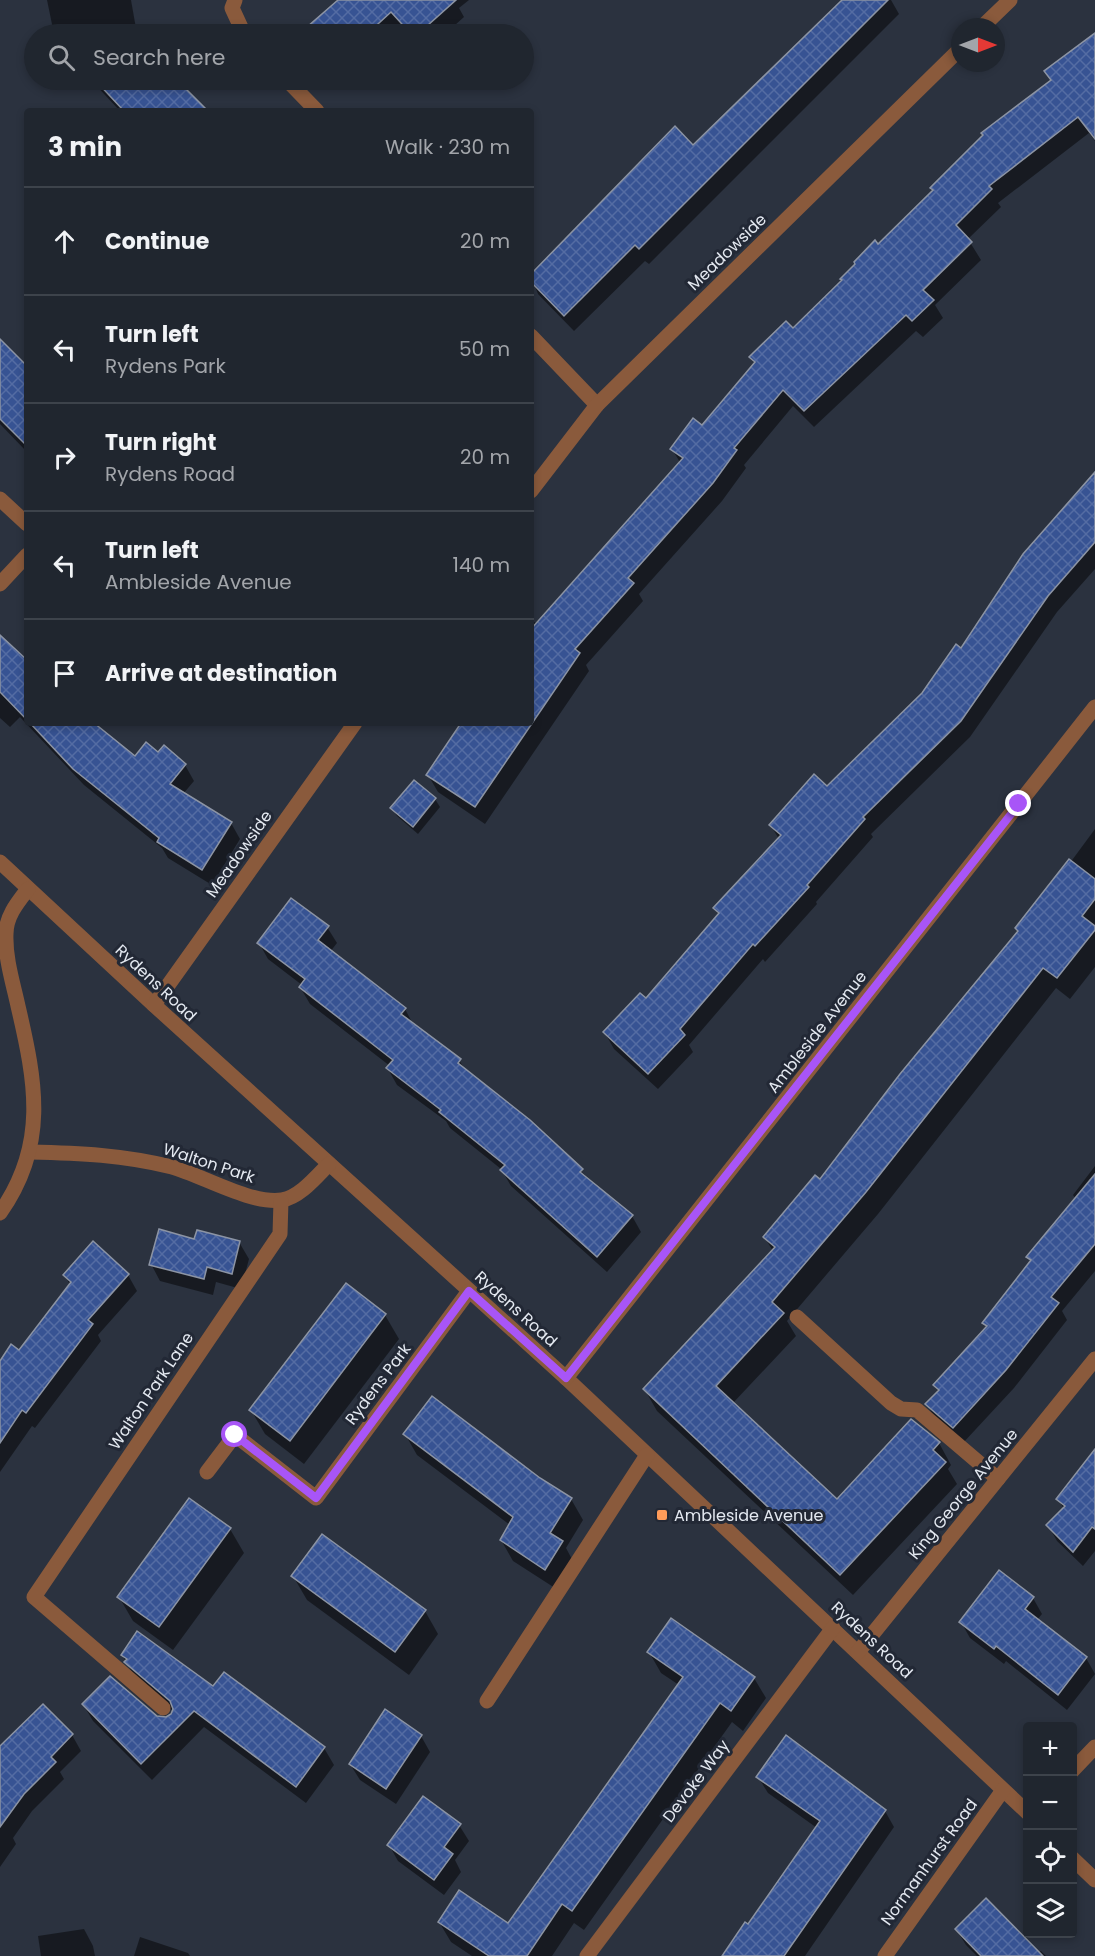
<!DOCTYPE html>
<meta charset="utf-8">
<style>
:root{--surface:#20262f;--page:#2d323b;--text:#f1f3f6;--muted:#a2a5aa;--line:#3d434b}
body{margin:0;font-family:Poppins,sans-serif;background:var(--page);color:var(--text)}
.controls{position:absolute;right:18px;bottom:18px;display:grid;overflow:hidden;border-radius:6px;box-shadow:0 3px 9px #0003}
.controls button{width:54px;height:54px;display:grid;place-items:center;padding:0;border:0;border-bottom:2px solid var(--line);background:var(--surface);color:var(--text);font:30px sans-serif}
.compass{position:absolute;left:951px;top:18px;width:54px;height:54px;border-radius:50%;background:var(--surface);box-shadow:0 3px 9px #0003;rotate:90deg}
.stop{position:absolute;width:18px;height:18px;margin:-14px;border:4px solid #a855f7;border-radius:50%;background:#fff}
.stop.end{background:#a855f7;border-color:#fff;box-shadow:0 2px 6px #0008}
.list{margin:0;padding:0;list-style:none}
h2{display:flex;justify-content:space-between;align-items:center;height:78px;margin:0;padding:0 24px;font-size:26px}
h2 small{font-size:20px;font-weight:400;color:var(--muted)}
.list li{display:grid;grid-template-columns:39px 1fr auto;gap:18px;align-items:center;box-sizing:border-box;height:108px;padding:0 24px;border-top:2px solid var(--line)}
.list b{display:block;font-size:22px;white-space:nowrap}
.list p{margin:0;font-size:20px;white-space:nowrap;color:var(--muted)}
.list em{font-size:20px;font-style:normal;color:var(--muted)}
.icon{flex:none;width:33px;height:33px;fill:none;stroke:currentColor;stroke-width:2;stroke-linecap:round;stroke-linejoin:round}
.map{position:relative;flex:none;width:1095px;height:1956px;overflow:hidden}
.search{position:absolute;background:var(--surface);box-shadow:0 3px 9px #0003;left:24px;top:24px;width:510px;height:66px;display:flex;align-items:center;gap:15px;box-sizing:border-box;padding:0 21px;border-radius:33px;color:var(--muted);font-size:22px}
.panel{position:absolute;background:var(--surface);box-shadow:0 3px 9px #0003;left:24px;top:108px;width:510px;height:618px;border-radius:6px}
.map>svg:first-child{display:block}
</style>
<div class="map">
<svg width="1095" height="1956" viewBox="0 0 1095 1956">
<defs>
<pattern id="building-cross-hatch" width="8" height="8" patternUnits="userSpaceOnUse" patternTransform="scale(1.5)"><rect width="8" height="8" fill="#375393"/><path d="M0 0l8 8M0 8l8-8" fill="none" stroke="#546ca3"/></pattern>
</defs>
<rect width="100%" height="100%" fill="#2b323f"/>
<g fill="#0007">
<path d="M47,0H131L137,34H54Z"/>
<path d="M340,0H469L459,8L464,17L445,34H408L401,27L394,34H317L312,25Z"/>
<path d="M844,0H891L899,14L649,264L645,261L574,331L538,294L531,276L693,147Z"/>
<path d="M1095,42V141L1089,133L998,203L1001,207L968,239L981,260L935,305L943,318L923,337L916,331L814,427L793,406L744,465L746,468L722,501L639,594L643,601L586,665L589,671L485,824L438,792L428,775L464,723H531V624L533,621L537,624L681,464L672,449L703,427L755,364L751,357L793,330L1052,81L1046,72Z"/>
<path d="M91,80H178L207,111H120Z"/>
<path d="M0,354L27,368V452L0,424Z"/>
<path d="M1095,477V569L1057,612L970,737L871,834L873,837L816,902L817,904L765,962L763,959L689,1045L693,1052L658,1089L614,1049L605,1033L646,1000L719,915L715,909L779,839L771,826L827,788L923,694L962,650Z"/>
<path d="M0,637L27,662V723H100L96,727L135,759L158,754L185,765L194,781L183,794L231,823L240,839L212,885L168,858L162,848L84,785L20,717L10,727L0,718Z"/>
<path d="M414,782L435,799L440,807L418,834L397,816L392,809Z"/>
<path d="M1095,829V967L1070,999L1056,988L878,1214L787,1321L796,1336L733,1403L837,1501L911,1421L939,1443L951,1465L948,1469L957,1484L853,1595L657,1411L645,1390L773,1251L765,1238L820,1182L1019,932Z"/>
<path d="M327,927L337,943L330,952L405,1009L414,1026L459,1060L466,1071L632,1216L641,1232L607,1272L511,1186L501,1169L450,1128L446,1121L397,1085L388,1069L390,1066L310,1004L300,987L302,985L268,959L259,943Z"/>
<path d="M1095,1166V1271L1062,1311L1067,1320L1014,1388L963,1443L936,1421L927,1404L939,1392L935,1385L987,1328L984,1323L1031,1262L1028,1257L1076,1199L1073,1195Z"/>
<path d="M195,1241L239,1242L249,1259L241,1289L216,1282L213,1295L160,1281L151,1264Z"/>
<path d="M65,1275H128L137,1291L98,1335L101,1341L35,1428L32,1426L0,1472V1363L19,1352L70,1285Z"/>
<path d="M385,1315L399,1339L304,1464L265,1434L251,1410Z"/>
<path d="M405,1434L539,1479L571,1499L583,1520L566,1548L574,1563L558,1590L513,1561L501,1540L510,1525L417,1455Z"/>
<path d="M1095,1452V1551L1083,1566L1057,1541L1048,1525L1064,1509L1058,1499Z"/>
<path d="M190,1500L230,1529L244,1553L173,1650L133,1621L119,1597Z"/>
<path d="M293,1576L425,1611L438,1634L409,1675L307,1600Z"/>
<path d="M1033,1598L1042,1614L1037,1620L1086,1658L1095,1674L1067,1710L1006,1661L1004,1664L970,1638L961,1622Z"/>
<path d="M649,1652L754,1678L766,1698L743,1731L732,1722L584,1930L574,1923L552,1956H472L451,1942L439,1922L508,1925L679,1685L661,1673Z"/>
<path d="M122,1655L214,1688L324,1748L334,1765L306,1803L204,1727L152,1780L93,1721L83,1704L166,1719L172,1715L173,1711L136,1679Z"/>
<path d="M72,1735L81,1751L60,1772L64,1779L32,1811L13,1838L16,1844L0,1867V1748Z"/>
<path d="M421,1736L430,1752L396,1804L360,1780L350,1764Z"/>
<path d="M758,1777L885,1811L894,1827L805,1956H724L817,1828L768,1793Z"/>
<path d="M459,1825L469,1841L455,1860L461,1872L444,1895L398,1861L389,1845Z"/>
<path d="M84,1929L93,1946L95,1956H41L38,1936Z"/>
<path d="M956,1929L1038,1953L1041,1951L1046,1956H977L966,1945Z"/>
<path d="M140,1937L188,1953L190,1956H134Z"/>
</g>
<g fill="url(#building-cross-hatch)" stroke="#8c94a4" stroke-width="1.5">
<path d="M338,0H456L418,34H411L391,12L367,34H299Z"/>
<path d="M842,0H888L639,249L635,245L564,316L531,282V274L675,126L693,145Z"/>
<path d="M1095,33V139L1078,117L989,186L992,189L956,225L972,242L923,290L934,300L912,321L906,315L804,411L783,390L734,448L737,450L713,483L628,578L634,583L575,649L580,653L475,807L426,775L461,723H531V629L683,458L670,449L693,418L702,425L755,362L749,357L786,321L793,328L842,280L840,279L855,264L854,262L875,240L878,244L933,190L930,188L983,135L981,133L1051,80L1044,71Z"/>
<path d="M95,80H177L208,111H124Z"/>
<path d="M0,339L27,366V446L0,419Z"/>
<path d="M1095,472V542L1048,596L961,721L863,817L865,819L807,885L809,887L755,946L753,944L680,1029L685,1035L648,1074L603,1032L640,993L646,998L719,913L713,908L781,835L769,825L814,774L827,786L922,693L956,644L961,648L1023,554Z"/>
<path d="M0,635L27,660V720L0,692Z"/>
<path d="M30,723H94L135,756L146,742L158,752L164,745L186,764L170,784L232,822L202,870L157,842L159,838L73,769Z"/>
<path d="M414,780L436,798L413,827L390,808Z"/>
<path d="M1069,859L1095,879V899L1082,916L1095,926V930L1057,978L1043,968L866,1192L772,1302L784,1313L716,1386L837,1499L911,1419L940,1442L933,1450L946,1462L840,1575L643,1389L775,1247L763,1237L815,1175L820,1179L900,1074L1018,931L1015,928Z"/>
<path d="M291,898L329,926L318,940L406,1008L401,1014L461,1059L458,1063L530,1120L583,1169L580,1172L633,1215L597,1257L500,1170L505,1165L439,1112L441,1110L386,1068L393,1060L299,987L305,979L257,943Z"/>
<path d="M1095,1174V1244L1051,1297L1059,1303L1006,1370L953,1428L925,1404L939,1390L933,1385L987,1326L982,1323L1031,1260L1026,1257Z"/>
<path d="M159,1229L194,1239L197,1230L240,1241L232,1274L207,1267L204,1279L149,1265Z"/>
<path d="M93,1241L129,1274L88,1320L93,1324L26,1413L22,1410L0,1443V1361L11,1344L19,1350L71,1282L63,1275Z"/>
<path d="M346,1283L386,1314L290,1441L249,1410Z"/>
<path d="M432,1396L540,1478L572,1498L550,1533L563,1541L545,1570L500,1540L513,1517L403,1434Z"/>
<path d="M1095,1449V1529L1092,1527L1073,1552L1046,1525L1065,1506L1056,1499Z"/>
<path d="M189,1498L231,1528L159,1627L117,1597Z"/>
<path d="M322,1534L426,1610L395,1652L291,1576Z"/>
<path d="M999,1570L1034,1597L1025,1609L1087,1657L1058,1695L996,1646L994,1649L959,1622Z"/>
<path d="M671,1618L755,1677L731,1711L720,1703L572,1911L562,1904L527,1956H489L438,1922L459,1890L508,1923L683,1677L647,1652Z"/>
<path d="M137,1631L213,1686L224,1672L325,1747L296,1787L194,1711L141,1764L82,1704L110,1676L157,1716L166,1717L171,1714L173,1709L170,1701L124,1662L127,1659L121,1655Z"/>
<path d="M43,1704L73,1734L51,1757L56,1762L24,1794L0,1827V1746Z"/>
<path d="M385,1709L422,1735L386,1789L349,1764Z"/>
<path d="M786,1735L886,1810L784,1956H722L745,1922L748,1924L820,1821L756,1777Z"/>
<path d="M423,1796L461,1824L444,1847L453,1854L434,1880L387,1845Z"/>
<path d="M986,1898L1043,1956H981L955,1929Z"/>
</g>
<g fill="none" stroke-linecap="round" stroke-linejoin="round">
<g stroke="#8a5a3c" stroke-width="15">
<path d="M235,0L232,8L244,34"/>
<path d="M982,27L1010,0"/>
<path d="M287,80L317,111"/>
<path d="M531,336L597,405"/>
<path d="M531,491L597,405L960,49"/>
<path d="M0,499L27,524"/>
<path d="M0,584L27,555"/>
<path d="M0,862L154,1005L566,1378L1028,1813"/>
<path d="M154,1005L355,723"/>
<path d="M30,1152C80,1153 123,1155 172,1167C201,1175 252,1205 282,1200C300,1197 316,1177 329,1164"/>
<path d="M0,1213C48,1145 36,1083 18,1006C13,983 5,958 6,934C6,916 18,902 28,889"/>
<path d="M797,1317L891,1403L901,1409L917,1410L998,1479"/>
<path d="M566,1378L1095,707"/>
<path d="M207,1472L235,1435L316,1498L469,1291"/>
<path d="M858,1652L1095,1359"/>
<path d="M487,1701L647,1455"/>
<path d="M163,1708L34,1597L280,1234L281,1201"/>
<path d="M1072,1771L1095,1747"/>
<path d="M1072,1858L1095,1880"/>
<path d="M587,1956L833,1628"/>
<path d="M885,1956L1003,1790"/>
</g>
</g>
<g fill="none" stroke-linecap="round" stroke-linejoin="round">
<path stroke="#a855f7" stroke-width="8" d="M235,1435L316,1498L469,1291L566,1378L1019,804"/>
</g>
<rect fill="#fe9b59" stroke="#222835" stroke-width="2" x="656" y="1509" width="12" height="12" rx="3"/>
<g text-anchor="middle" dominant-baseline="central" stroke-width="6" stroke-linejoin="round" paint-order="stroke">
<g font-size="16" fill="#e4e9f1" stroke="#222835">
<text transform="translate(727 252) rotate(-44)">Meadowside</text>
<text transform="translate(239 854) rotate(-55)">Meadowside</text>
<text transform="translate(156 983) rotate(43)">Rydens Road</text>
<text transform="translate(817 1032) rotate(-52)">Ambleside Avenue</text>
<text transform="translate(209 1163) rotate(18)">Walton Park</text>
<text transform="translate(516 1309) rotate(42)">Rydens Road</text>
<text transform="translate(378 1384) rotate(-53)">Rydens Park</text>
<text transform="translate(151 1391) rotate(-56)">Walton Park Lane</text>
<text transform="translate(963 1494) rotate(-51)">King George Avenue</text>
<text transform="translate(872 1640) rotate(43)">Rydens Road</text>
<text transform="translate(696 1781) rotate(-53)">Devoke Way</text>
<text transform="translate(929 1862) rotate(-54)">Normanhurst Road</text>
</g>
<g font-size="16" fill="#e4e9f1" stroke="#222835" text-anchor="start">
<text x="674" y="1515">Ambleside Avenue</text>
</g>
</g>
</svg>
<div class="controls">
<button>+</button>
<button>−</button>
<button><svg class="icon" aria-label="locate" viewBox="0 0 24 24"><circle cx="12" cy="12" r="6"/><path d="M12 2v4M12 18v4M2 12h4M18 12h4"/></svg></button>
<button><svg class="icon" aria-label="layers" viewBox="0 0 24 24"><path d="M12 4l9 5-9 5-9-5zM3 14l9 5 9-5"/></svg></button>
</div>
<svg class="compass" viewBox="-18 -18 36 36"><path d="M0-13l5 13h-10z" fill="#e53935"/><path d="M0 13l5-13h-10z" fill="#a2a5aa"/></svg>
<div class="stop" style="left:235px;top:1435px"></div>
<div class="stop end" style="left:1019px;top:804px"></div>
<div class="search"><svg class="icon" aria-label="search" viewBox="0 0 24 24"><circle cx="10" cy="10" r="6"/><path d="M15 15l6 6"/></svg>Search here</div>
<section class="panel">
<h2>3 min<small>Walk · 230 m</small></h2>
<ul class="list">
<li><svg class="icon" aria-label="ahead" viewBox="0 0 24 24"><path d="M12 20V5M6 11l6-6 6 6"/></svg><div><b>Continue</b></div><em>20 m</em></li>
<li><svg class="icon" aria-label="left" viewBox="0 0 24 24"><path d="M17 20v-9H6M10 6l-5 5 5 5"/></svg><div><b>Turn left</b><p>Rydens Park</p></div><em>50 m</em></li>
<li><svg class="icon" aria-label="right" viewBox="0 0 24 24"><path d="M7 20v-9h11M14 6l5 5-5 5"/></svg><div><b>Turn right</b><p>Rydens Road</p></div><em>20 m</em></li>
<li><svg class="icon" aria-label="left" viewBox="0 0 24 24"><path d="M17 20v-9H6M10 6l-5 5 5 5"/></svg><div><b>Turn left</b><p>Ambleside Avenue</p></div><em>140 m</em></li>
<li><svg class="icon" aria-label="arrive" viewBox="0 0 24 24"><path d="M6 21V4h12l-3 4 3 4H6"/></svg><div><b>Arrive at destination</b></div></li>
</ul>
</section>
</div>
